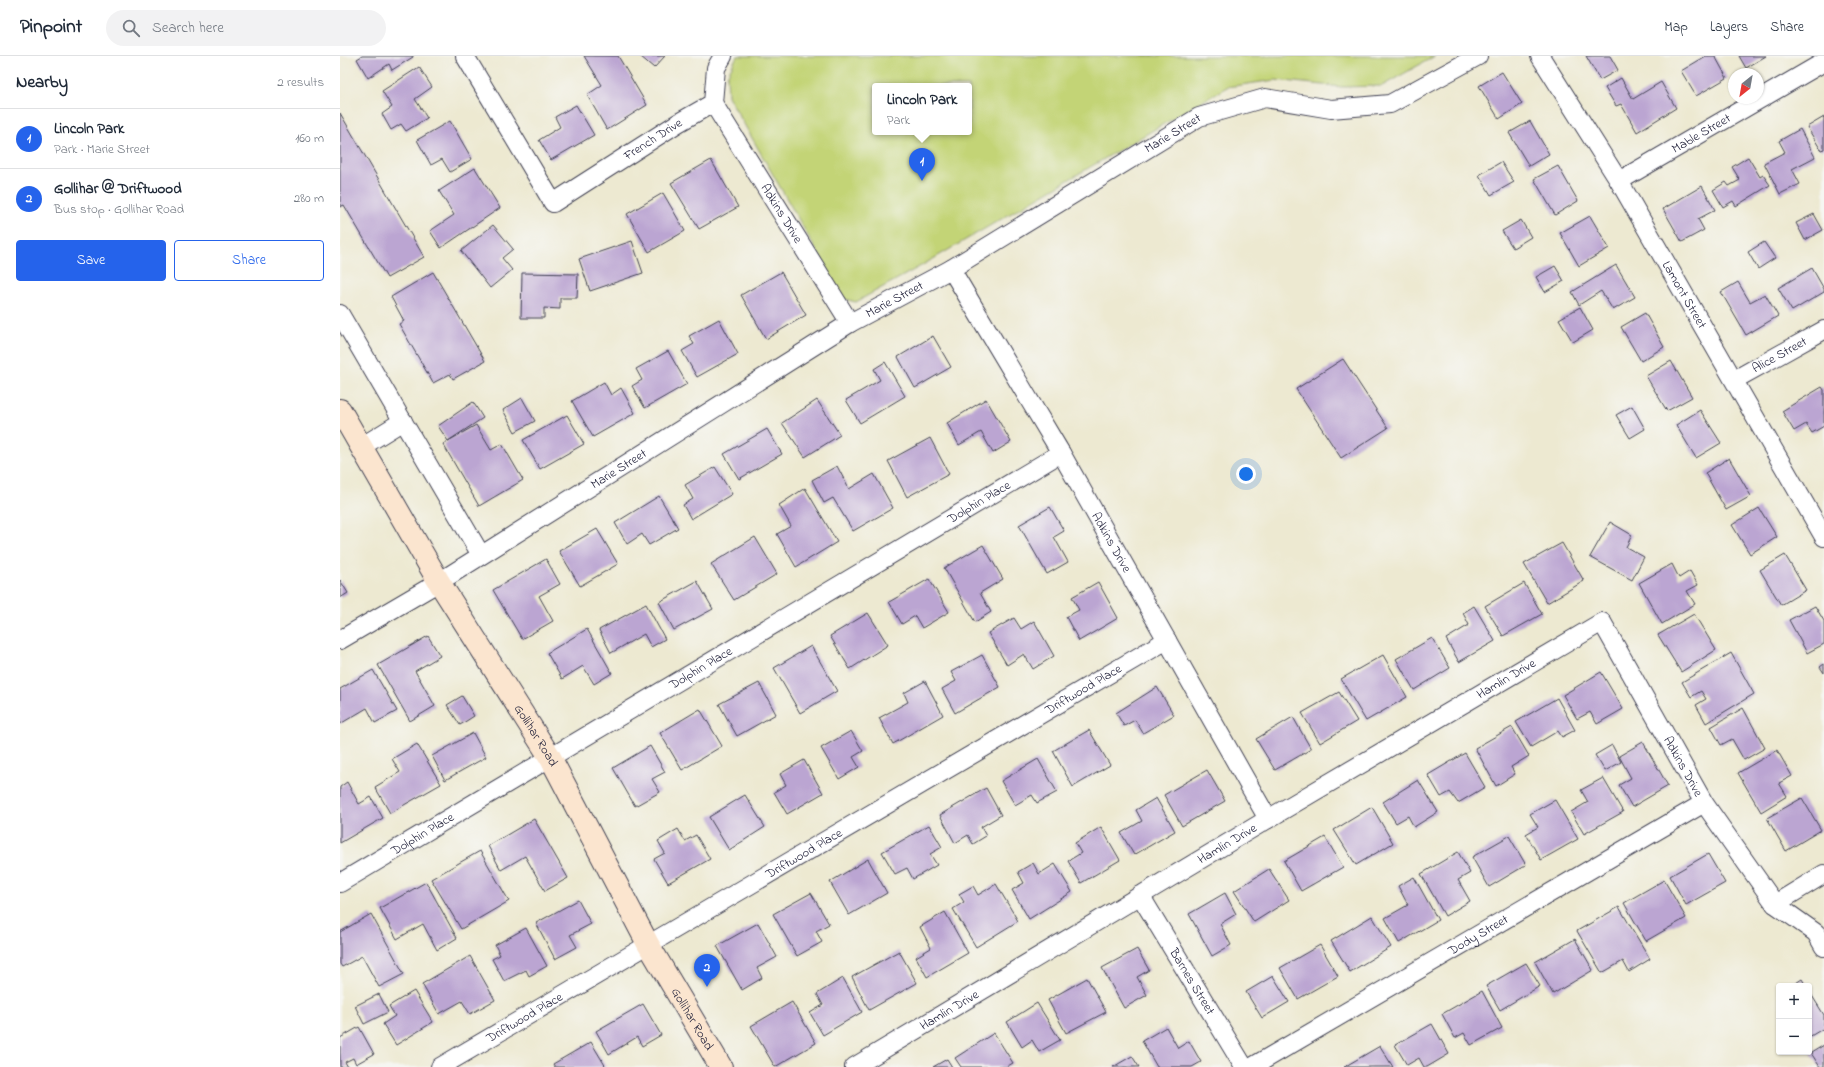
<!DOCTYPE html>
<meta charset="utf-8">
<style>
:root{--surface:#fff;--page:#f2f2f3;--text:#1f2937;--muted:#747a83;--line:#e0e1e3;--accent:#2563eb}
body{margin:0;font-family:"Indie Flower",sans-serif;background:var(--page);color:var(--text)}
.controls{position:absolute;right:12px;bottom:12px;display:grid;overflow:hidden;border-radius:4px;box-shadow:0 1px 3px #0004}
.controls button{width:36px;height:36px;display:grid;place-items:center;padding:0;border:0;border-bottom:1px solid var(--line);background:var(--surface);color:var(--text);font:20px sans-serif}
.compass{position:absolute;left:1388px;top:12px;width:36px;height:36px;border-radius:50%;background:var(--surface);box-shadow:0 1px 3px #0004;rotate:211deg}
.you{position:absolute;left:906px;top:418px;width:14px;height:14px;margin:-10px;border:3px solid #fff;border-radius:50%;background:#1a73e8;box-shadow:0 0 0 6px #1a73e833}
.badge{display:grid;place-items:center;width:26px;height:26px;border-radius:50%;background:var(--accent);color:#fff;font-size:13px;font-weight:700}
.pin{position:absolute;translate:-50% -33px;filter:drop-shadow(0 1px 2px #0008)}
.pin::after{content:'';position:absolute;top:21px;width:14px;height:12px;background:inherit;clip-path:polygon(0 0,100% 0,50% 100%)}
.popup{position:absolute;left:532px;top:27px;width:100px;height:52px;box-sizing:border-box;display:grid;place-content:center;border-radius:4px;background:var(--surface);filter:drop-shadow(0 1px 3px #0005);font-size:13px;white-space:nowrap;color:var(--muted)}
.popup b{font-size:15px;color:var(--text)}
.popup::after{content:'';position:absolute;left:50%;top:100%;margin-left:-8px;border:8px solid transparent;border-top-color:var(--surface)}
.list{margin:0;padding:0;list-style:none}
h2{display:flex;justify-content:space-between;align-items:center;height:52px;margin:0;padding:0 16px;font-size:17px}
h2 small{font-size:13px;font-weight:400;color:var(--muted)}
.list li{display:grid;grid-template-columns:26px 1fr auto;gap:12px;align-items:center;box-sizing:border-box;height:60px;padding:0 16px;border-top:1px solid var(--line)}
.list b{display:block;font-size:15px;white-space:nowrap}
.list p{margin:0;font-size:13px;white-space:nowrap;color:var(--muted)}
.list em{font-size:13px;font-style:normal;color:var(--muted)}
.actions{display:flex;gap:8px;padding:12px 16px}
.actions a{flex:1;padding:9px 0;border:1px solid var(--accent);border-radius:4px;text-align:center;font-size:14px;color:var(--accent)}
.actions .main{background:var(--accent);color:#fff}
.icon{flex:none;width:22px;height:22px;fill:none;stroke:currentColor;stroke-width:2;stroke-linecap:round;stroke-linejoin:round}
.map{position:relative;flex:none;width:1484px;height:1011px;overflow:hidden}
header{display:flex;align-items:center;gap:24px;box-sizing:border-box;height:56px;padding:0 20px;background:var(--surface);border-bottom:1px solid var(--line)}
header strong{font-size:19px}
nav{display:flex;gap:22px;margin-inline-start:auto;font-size:14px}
.search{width:280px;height:36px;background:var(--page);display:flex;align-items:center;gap:10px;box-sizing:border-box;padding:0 14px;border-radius:22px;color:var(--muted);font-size:15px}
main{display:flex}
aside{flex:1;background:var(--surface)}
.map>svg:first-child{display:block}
</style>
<header>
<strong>Pinpoint</strong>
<div class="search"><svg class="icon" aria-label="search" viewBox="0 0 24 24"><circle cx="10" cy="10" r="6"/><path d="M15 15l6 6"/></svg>Search here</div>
<nav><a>Map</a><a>Layers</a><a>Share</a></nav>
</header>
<main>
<aside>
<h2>Nearby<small>2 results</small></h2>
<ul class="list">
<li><span class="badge">1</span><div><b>Lincoln Park</b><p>Park · Marie Street</p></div><em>160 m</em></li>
<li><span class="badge">2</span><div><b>Gollihar @ Driftwood</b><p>Bus stop · Gollihar Road</p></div><em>280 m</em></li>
</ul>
<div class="actions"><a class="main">Save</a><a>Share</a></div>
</aside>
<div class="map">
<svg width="1484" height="1011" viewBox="0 0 1484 1011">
<rect width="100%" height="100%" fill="#f6f6f2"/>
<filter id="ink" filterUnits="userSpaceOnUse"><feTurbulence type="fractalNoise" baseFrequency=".025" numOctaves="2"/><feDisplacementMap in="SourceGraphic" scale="8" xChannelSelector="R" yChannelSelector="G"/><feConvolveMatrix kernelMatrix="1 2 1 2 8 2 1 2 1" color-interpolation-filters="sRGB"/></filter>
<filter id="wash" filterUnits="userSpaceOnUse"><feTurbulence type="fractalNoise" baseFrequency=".012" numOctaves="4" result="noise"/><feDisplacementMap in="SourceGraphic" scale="16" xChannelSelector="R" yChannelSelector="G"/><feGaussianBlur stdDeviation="0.9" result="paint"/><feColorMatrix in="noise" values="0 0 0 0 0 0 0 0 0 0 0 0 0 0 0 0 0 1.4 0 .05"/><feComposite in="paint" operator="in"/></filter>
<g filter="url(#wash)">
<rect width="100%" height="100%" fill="#ede9d1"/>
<path fill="#c3d476" stroke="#727b58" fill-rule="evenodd" d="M397,0H1095L1042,30L1002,31L935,24L887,31L581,210L516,246L504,243L388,40L387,20ZM535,30H629V76H535Z"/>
<g id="blocks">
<g fill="#bba5d2">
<path d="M22,0H73V1L52,14L49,8L28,22L17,3Z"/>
<path d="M244,0H278L307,49L267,74L247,39L262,29Z"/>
<path d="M300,0H325L314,12Z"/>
<path d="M1246,0H1270L1278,14L1260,24Z"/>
<path d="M1366,0H1375L1387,22L1356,40L1341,15Z"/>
<path d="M1399,0H1426L1406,12Z"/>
<path d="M79,11L92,31L75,43L87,62L66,75L61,68L51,74L42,58L52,51L42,35Z"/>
<path d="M1162,16L1182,48L1159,63L1139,30Z"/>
<path d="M1281,22L1293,43L1321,26L1336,52L1297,76L1281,48L1276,50L1265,32Z"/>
<path d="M236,49L254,79L211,104L199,84L220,71L215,61Z"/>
<path d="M0,57L84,201L47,222L4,149L0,151Z"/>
<path d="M1484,61V93L1481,94L1467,71Z"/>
<path d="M110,65L132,103L110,116L102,103L91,109L77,84Z"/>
<path d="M1190,65L1209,98L1189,110L1169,77Z"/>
<path d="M1460,73L1475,101L1452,113L1460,128L1440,138L1424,107L1445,96L1439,85Z"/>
<path d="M1408,101L1420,121L1423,119L1430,129L1396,150L1393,145L1383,151L1373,134L1386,126L1389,130L1400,124L1392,111Z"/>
<path d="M371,104L398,151L359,173L331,127Z"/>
<path d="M1161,106L1174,126L1151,139L1139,119Z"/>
<path d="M1218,110L1238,145L1215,159L1194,123Z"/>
<path d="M135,112L160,152L101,192L90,175L114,159L99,135Z"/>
<path d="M1362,130L1375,154L1358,163L1364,174L1342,186L1323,153Z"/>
<path d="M323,137L345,175L309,196L287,158Z"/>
<path d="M1474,158L1483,174L1465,184L1456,167Z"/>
<path d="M1250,160L1269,192L1239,210L1220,177Z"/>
<path d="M1181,164L1191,181L1173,192L1162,175Z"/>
<path d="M153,169L173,193L162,202L172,214L150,232L121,195Z"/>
<path d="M292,185L303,217L250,235L239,203Z"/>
<path d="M1424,186L1435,202L1418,213L1408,196Z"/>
<path d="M1276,209L1295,241L1273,254L1261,235L1239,249L1232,236Z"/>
<path d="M1215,210L1224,225L1205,236L1196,221Z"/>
<path d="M1472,212L1484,233V236L1452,255L1438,232Z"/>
<path d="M93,216L145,305L113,323L110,318L93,327L59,268L64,265L51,241Z"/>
<path d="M441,216L466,259L426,283L401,239Z"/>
<path d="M182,217L238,218L237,242H220V253L204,252V262H181Z"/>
<path d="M1398,226L1410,246L1425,238L1438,260L1406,279L1381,236Z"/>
<path d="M1240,251L1253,274L1233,286L1219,263Z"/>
<path d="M1305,257L1324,291L1301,305L1281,271Z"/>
<path d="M379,263L398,298L357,321L342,295L354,288L349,280Z"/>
<path d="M593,280L611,311L575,332L558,301Z"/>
<path d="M328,295L347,328L305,352L292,330L302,324L296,313Z"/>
<path d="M1003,303L1048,372L1001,402L956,333Z"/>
<path d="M1331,305L1352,341L1327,355L1306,320Z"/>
<path d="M545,306L565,340L520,367L506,344L540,324L534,313Z"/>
<path d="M264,326L271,339L281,332L295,357L253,381L232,345Z"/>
<path d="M1482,331L1484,334V370L1472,377L1466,368L1454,375L1442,355Z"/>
<path d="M182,342L195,365L175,376L163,354Z"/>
<path d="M646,343L671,386L653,397L641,376L619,389L607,367Z"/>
<path d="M477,344L500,379L465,401L442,367Z"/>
<path d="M133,346L143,362L108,385L98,370Z"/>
<path d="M1292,350L1305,373L1290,382L1276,359Z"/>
<path d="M1360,354L1381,387L1356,402L1336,369Z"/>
<path d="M227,359L244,388L200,413L183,384Z"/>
<path d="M136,369L151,394L162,388L183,424L139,450L103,388Z"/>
<path d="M427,373L442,398L399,423L384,398Z"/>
<path d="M590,382L609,418L567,441L548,405Z"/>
<path d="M1389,402L1411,440L1386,454L1365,417Z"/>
<path d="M497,410L509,433L534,418L553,452L513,475L493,442L484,447L472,424Z"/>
<path d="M375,411L392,438L351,463L343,449L353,443L345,429Z"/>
<path d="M465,432L497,486L456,511L437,478L451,470L439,449Z"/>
<path d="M319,440L338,472L309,489L302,478L287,488L275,467Z"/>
<path d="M710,451L724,475L714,481L728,506L707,518L679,469Z"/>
<path d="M1419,452L1437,481L1410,498L1392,469Z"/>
<path d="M1270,466L1292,479L1286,491L1304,501L1292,524L1250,501Z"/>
<path d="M257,473L278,508L240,530L219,495Z"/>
<path d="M415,481L437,518L394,544L371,508Z"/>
<path d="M1222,487L1244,525L1207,547L1184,508Z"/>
<path d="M643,489L663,523L640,537L651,556L635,566L604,512Z"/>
<path d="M1445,499L1466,534L1441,549L1420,514Z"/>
<path d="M206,503L220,528L199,540L213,565L182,583L153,534Z"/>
<path d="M1332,508L1339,522L1350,515L1358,529L1347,535L1355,548L1322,568L1299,527Z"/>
<path d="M589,523L609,556L582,572L575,560L562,568L549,546Z"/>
<path d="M0,524L8,537L0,542Z"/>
<path d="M357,525L373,553L334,574L319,546Z"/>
<path d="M758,526L778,562L739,585L726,561L739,554L732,541Z"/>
<path d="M1184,527L1202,558L1163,580L1145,550Z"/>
<path d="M306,548L325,583L311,591L304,578L271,597L259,574Z"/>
<path d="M1134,550L1155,585L1119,606L1106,583L1129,569L1123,557Z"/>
<path d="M1475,550L1484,565V588L1467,597L1449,564Z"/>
<path d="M528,557L548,589L510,613L490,580Z"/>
<path d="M1354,558L1376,594L1341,616L1318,579Z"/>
<path d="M674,562L681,573L694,565L714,600L693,613L684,598L667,609L648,577Z"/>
<path d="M247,573L272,617L254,628L243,610L222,623L207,597Z"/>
<path d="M88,580L100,600L75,615L95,650L70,665L38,609Z"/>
<path d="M1092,582L1110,612L1074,634L1056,603Z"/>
<path d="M471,590L497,635L460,657L434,612Z"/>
<path d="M1391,597L1414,638L1366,667L1356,649L1366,643L1361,635L1351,641L1342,626Z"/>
<path d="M642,599L660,631L615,657L602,633L616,625L611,616Z"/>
<path d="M1043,599L1067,641L1026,665L1001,623Z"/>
<path d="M1484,608V617L1480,611Z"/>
<path d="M33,614L57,655L35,667L27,652L0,668V633Z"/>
<path d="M1261,616L1283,653L1257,668L1250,656L1237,663L1223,639Z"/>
<path d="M585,625L603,659L553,688L539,662L568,646L564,637Z"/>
<path d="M419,627L436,658L397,680L379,648Z"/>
<path d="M817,631L834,659L803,677L795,664L784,670L776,657Z"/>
<path d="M999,636L1017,665L980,687L962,657Z"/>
<path d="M122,640L134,660L120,669L107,649Z"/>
<path d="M1217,642L1235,674L1222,681L1218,675L1191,691L1176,666Z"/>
<path d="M1403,652L1425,692L1404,704L1392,683L1381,689L1371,671Z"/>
<path d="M360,653L382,690L342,714L320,677Z"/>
<path d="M953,661L971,693L935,714L916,683Z"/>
<path d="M1172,671L1189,700L1171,711L1175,718L1156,730L1135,692Z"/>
<path d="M749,674L770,709L733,731L713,695Z"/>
<path d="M511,675L523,695L513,701L519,711L499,723L481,692Z"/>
<path d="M133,677L146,701L105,724L92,700Z"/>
<path d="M1303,686L1328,730L1292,751L1279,729L1291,722L1279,700Z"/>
<path d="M77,688L101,728L50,757L35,731L60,716L52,703Z"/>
<path d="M1272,689L1281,706L1265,715L1255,699Z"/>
<path d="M310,690L325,716L312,723L320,736L295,750L273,712Z"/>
<path d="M1437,694L1452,720L1439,727L1447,740L1421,756L1398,717Z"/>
<path d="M1125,697L1145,731L1118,747L1110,736L1101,741L1088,719Z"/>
<path d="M698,703L717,736L697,747L692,739L675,749L661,725Z"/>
<path d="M464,704L483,737L447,758L434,736L446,729L440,718Z"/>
<path d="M867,714L885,745L842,770L824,739Z"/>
<path d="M1263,722L1283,756L1244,778L1231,756L1248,746L1241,734Z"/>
<path d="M1078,724L1098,756L1074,771L1068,760L1056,767L1043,746Z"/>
<path d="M7,726L19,748L31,741L43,762L0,787V731Z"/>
<path d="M646,732L661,759L641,771L646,780L633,788L628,779L615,787L600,759Z"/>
<path d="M405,739L425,771L389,794L369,761Z"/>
<path d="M816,742L835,775L794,799L781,777L802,765L796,754Z"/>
<path d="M1462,742L1481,774L1446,795L1427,762Z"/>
<path d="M1215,744L1238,783L1201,804L1186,778L1198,771L1190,758Z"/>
<path d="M1032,751L1053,787L1016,809L994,774Z"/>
<path d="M194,763L228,822L205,835L185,800L161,814L148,790Z"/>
<path d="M589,769L602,791L590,798L597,809L573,823L567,812L555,818L542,796Z"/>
<path d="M761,771L780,804L741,827L728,805L741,797L735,787Z"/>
<path d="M338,773L345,785L356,779L370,803L328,827L314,803L325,797L318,785Z"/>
<path d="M1169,780L1186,809L1149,831L1132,801Z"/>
<path d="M985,781L1003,811L961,835L944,805Z"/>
<path d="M140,795L169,845L121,873L91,823Z"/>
<path d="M1118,796L1130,817L1118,824L1130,845L1105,860L1081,818Z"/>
<path d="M1368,798L1385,827L1346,849L1330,820Z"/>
<path d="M528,803L547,837L509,859L490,826Z"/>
<path d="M693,807L699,818L715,808L732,836L689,863L672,834L684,827L678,816Z"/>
<path d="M929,813L949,844L914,866L894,835Z"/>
<path d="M1074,821L1098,864L1059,887L1045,862L1068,849L1058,830Z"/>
<path d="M1324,824L1346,862L1306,885L1284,847Z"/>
<path d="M86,826L117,882L97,894L83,868L57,883L40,852Z"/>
<path d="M656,828L678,865L636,891L613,853L624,846L619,838L633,830L638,839Z"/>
<path d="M471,837L489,868L476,875L482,886L457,900L433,858Z"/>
<path d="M885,837L896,858L880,868L891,889L872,900L849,858Z"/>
<path d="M238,844L251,868L230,879L237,891L215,903L196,867Z"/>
<path d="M1279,851L1310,903L1289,916L1283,905L1262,917L1237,875Z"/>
<path d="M605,856L628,897L587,921L576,901L591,892L580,871Z"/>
<path d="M31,858L64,918L39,931L22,900L2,911L0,908V876Z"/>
<path d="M1032,860L1051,891L1010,916L991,885Z"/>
<path d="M418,867L437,901L417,912L422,922L402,934L377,890Z"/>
<path d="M186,872L207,910L189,920L186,914L164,925L152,903L160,899L155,889Z"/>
<path d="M1235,883L1253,914L1213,938L1195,906Z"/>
<path d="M980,889L998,920L958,943L940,912Z"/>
<path d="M797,893L809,914L797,921L807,939L784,952L762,912Z"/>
<path d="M559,895L577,927L529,954L512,921Z"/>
<path d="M130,900L155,944L130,958L122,945L99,958L82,928Z"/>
<path d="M1186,907L1200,930L1160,954L1146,930Z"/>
<path d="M933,920L949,946L922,962L906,936Z"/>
<path d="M503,922L522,956L483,979L470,957L483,949L477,938Z"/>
<path d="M747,922L766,956L726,977L708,944Z"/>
<path d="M1462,923L1466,930H1451Z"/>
<path d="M74,935L93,966L56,989L43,968L55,960L49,950Z"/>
<path d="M1142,935L1162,972L1131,989L1124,977L1115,982L1102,958Z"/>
<path d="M1469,935L1484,959V972L1469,981Z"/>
<path d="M39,938L48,956L24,968L15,950Z"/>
<path d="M452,946L476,987L435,1011L411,970Z"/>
<path d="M697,947L720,984L699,996L692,984L682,991L667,966Z"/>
<path d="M303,948L321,979L302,990L297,981L269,998L256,975Z"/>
<path d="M1092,968L1109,998L1087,1011H1084L1079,1002L1067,1009L1055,989Z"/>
<path d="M19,971L34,998L16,1008L13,1002L5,1006L8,1011H0V982Z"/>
<path d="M826,971L838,992L849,985L861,1006L852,1011H817L802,985Z"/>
<path d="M654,977L673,1007L666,1011H621L615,1002Z"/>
<path d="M251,986L266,1011H215L213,1008Z"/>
<path d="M1484,989V1011H1480L1471,997Z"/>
<path d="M1040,990L1053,1011H1004Z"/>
<path d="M792,1000L799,1011H773Z"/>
<path d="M607,1003L612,1011H593Z"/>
</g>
</g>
</g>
<g filter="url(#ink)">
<use href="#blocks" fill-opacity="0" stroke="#404052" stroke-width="1"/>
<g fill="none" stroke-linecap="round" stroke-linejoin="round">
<defs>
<g id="minor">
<path id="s1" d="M125,0L213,147L338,67L373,47L376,12L383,0"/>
<path id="s2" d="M1200,0L1279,125L1484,481"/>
<path id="s3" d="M373,47L510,267"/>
<path id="s4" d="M1279,125L1484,6"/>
<path id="s5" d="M611,213L721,397L928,763"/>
<path d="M0,258L141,499"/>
<path id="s6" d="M1394,324L1484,274"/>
<path d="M21,391L63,365"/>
<path id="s7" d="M0,584L99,526L510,267L611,213L859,61L925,42L991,53L1050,48L1138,0"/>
<path id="s8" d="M0,827L721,397"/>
<path id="s9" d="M800,839L904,1011"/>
<path d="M1435,848L1484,818"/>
<path id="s10" d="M100,1011L827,584"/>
<path id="s11" d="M514,1011L928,763L1262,566L1364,747L1435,848L1476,877L1484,891"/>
<path id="s12" d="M912,1011L1364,747"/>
</g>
<g id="secondary">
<path id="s13" d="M0,354L99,526L210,701L308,888L381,1011"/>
</g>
</defs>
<use href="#minor" stroke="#404052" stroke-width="20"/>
<use href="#secondary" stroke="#404052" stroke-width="24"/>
<use href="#minor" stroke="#fff" stroke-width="18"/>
<use href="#secondary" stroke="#fbe5cf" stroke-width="22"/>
</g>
</g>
<g text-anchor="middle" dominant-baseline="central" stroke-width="3.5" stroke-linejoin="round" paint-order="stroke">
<g font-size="13" fill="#22223b" stroke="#f6f6f2">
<text stroke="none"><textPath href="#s4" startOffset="95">Mable Street</textPath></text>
<text stroke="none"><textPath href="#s7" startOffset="975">Marie Street</textPath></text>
<text stroke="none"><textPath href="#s1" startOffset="290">French Drive</textPath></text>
<text stroke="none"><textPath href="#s3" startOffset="130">Adkins Drive</textPath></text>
<text stroke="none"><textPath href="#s2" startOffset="279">Lamont Street</textPath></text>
<text stroke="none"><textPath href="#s7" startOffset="651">Marie Street</textPath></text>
<text stroke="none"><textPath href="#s6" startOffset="52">Alice Street</textPath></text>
<text stroke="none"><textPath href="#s7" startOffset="327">Marie Street</textPath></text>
<text stroke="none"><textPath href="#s8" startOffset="744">Dolphin Place</textPath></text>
<text stroke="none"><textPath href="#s5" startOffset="317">Adkins Drive</textPath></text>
<text stroke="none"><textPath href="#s8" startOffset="420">Dolphin Place</textPath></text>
<text stroke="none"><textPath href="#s11" startOffset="759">Hamlin Drive</textPath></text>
<text stroke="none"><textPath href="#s10" startOffset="746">Driftwood Place</textPath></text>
<text stroke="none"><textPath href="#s13" startOffset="380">Gollihar Road</textPath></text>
<text stroke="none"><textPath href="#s11" startOffset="1036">Adkins Drive</textPath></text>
<text stroke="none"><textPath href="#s8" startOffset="96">Dolphin Place</textPath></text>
<text stroke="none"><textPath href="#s11" startOffset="435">Hamlin Drive</textPath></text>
<text stroke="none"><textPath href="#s10" startOffset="422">Driftwood Place</textPath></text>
<text stroke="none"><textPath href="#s12" startOffset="262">Dody Street</textPath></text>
<text stroke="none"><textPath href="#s9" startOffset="101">Barnes Street</textPath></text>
<text stroke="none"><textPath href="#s11" startOffset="111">Hamlin Drive</textPath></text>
<text stroke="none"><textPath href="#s10" startOffset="98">Driftwood Place</textPath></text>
<text stroke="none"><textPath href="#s13" startOffset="704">Gollihar Road</textPath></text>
</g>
</g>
</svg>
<div class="controls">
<button>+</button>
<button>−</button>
</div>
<svg class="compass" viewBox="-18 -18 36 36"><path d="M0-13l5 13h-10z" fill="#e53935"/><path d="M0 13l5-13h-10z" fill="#747a83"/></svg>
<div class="you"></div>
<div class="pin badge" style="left:582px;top:125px">1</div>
<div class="popup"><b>Lincoln Park</b>Park</div>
<div class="pin badge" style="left:367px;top:931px">2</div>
</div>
</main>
